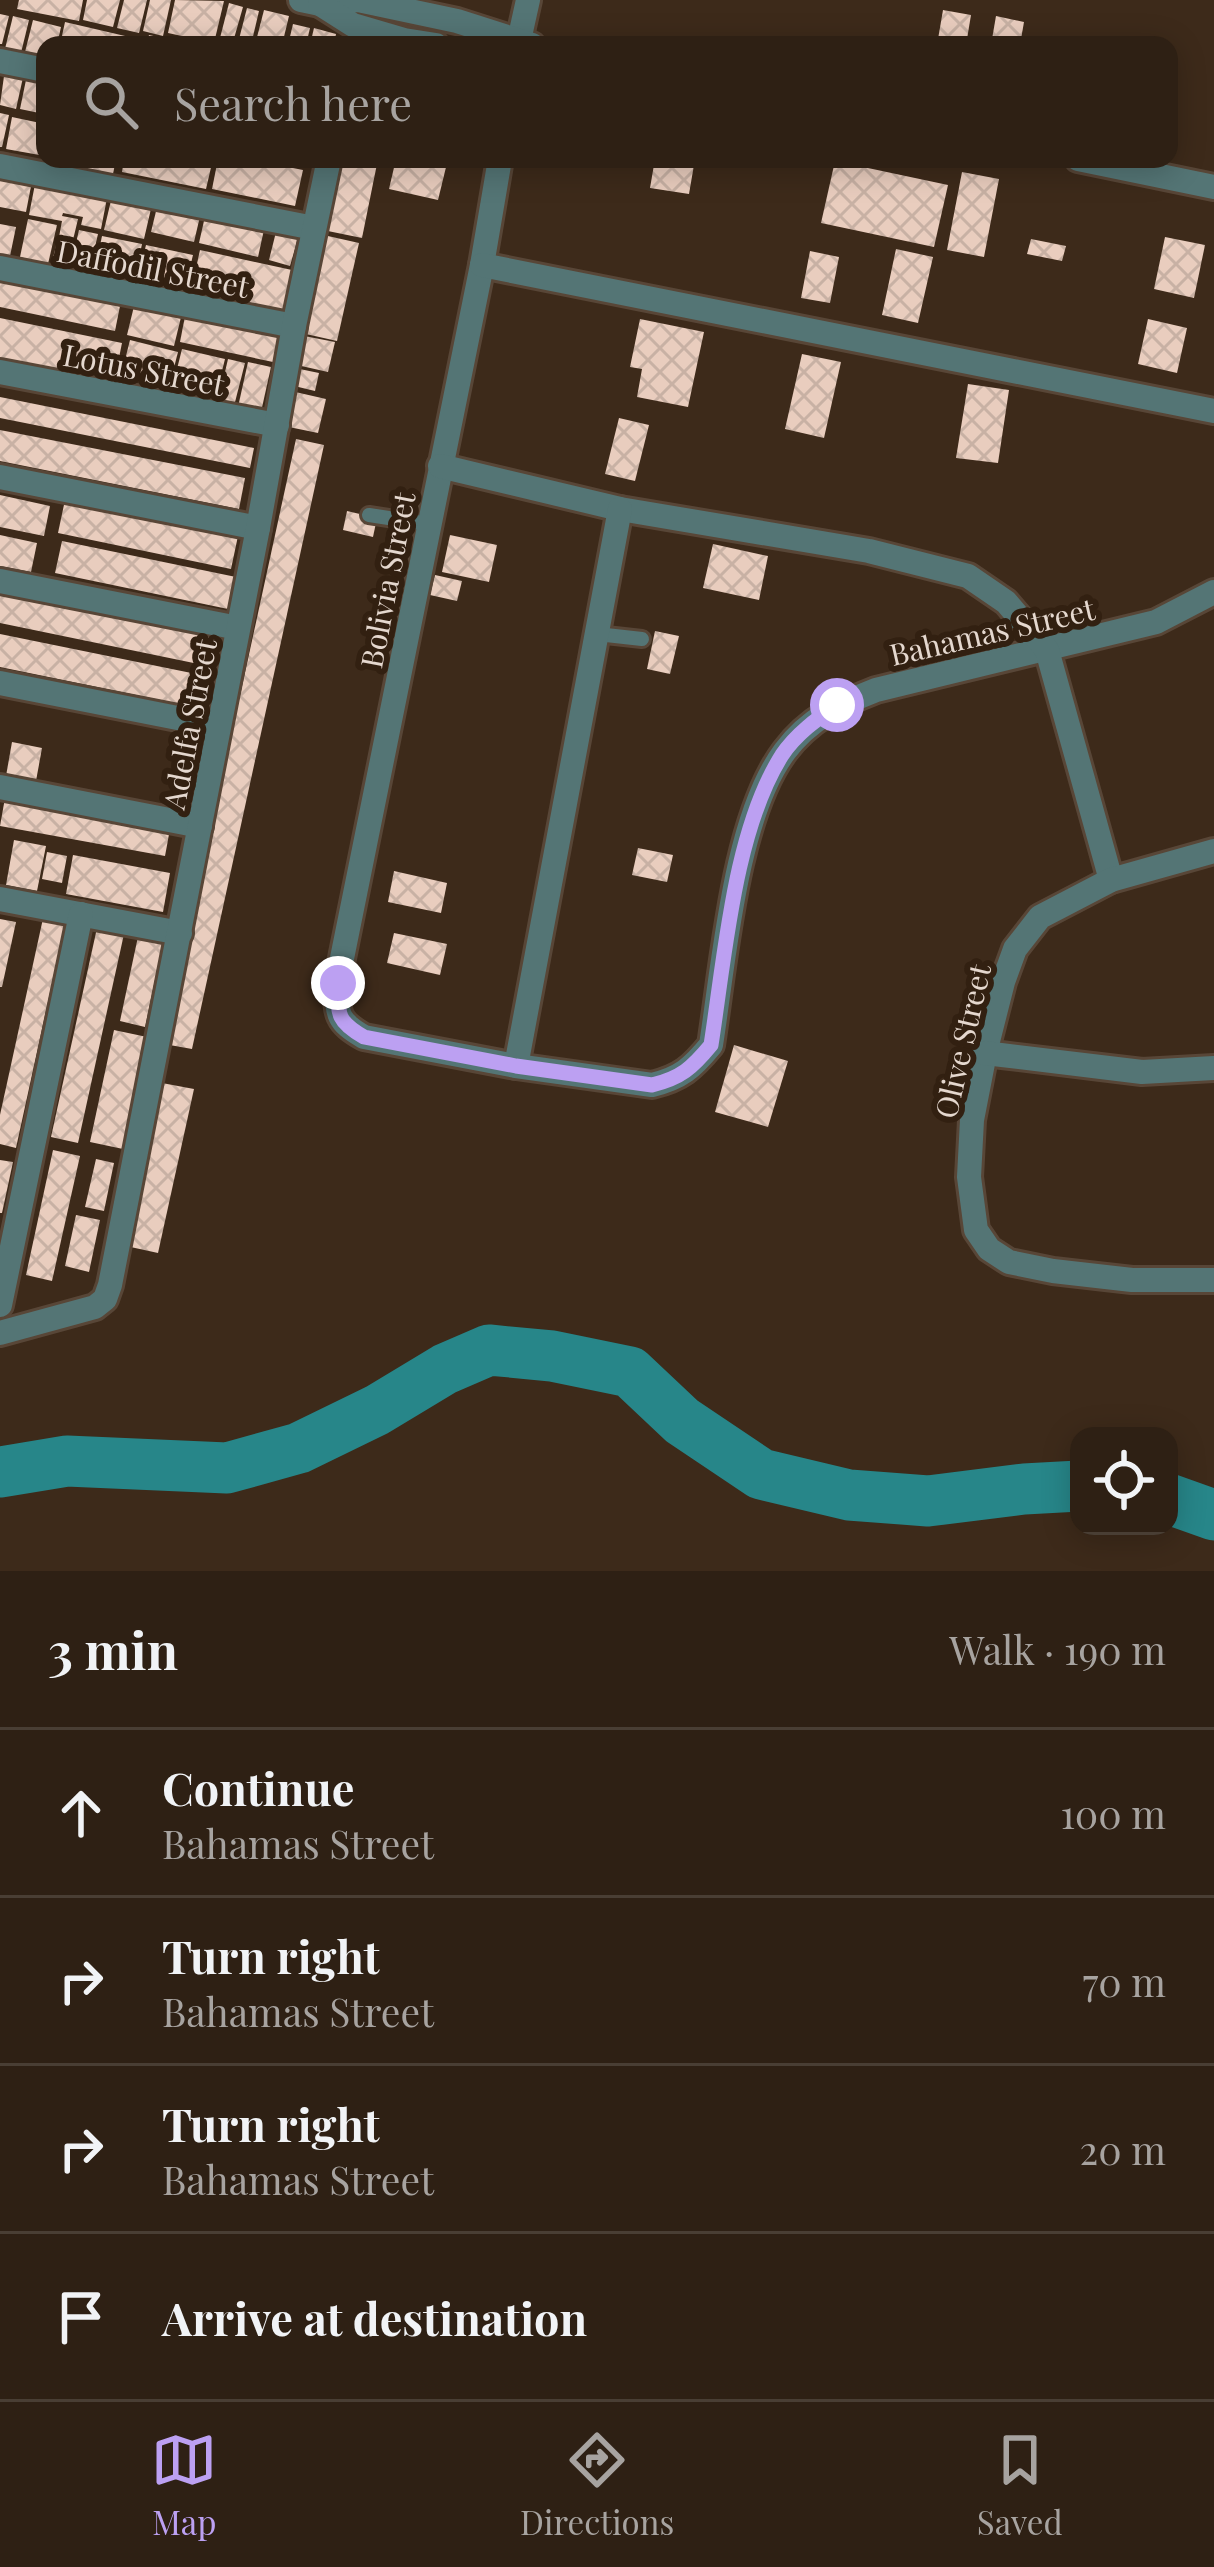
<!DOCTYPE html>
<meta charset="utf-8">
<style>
:root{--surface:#2e2014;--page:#3a2d22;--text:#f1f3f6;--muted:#a7a3a0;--line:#493e34;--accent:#bca0f2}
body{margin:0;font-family:"Playfair Display",serif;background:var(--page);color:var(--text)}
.controls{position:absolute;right:36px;bottom:36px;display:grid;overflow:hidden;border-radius:24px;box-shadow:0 6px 30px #0003}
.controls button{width:108px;height:108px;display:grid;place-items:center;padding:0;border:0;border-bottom:3px solid var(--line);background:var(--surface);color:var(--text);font:60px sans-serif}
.stop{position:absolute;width:36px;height:36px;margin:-27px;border:9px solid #bca0f2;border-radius:50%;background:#fff}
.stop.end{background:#bca0f2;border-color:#fff;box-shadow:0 3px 12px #0008}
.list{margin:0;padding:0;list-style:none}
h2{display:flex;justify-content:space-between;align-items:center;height:156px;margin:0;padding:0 48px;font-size:51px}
h2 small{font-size:39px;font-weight:400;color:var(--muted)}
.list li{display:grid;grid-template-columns:78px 1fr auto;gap:36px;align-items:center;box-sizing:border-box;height:168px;padding:0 48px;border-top:3px solid var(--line)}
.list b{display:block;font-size:45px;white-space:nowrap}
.list p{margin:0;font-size:39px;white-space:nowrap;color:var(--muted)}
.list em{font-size:39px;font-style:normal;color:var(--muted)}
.icon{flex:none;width:66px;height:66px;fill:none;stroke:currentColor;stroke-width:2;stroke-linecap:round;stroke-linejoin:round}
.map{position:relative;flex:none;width:1214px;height:1571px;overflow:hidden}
.search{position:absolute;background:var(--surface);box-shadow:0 6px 30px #0003;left:36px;right:36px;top:36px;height:132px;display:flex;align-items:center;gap:30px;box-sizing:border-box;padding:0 42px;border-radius:24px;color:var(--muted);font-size:45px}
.sheet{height:828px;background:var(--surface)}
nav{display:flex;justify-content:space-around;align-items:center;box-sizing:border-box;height:168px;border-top:3px solid var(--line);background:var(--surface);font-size:33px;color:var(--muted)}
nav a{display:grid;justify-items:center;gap:6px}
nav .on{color:var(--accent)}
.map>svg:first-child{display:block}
</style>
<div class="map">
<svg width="1214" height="1571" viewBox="0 0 1214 1571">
<defs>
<pattern id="building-cross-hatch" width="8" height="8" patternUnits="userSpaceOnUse" patternTransform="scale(3)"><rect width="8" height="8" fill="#e9cdbe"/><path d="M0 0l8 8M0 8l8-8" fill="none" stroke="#c8b1a4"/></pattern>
</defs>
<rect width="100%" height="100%" fill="#3d2a1a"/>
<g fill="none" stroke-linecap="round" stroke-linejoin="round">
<g stroke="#278689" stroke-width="51">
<path d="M0,1472L67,1461L227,1468L299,1448L377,1410L445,1369L489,1350L552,1356L630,1372L682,1421L761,1474L849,1495L928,1501L1024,1489L1079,1486"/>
<path d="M1169,1499L1214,1515"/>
</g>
</g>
<g fill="url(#building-cross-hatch)">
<path d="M19,0H83L79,21L17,9Z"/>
<path d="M87,0H120L113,27L83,20Z"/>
<path d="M124,0H147L139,33L117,28Z"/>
<path d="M150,0H171L163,36L143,31Z"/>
<path d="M175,0L224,1L214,43L168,33Z"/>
<path d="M229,3L243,7L233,42L220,38Z"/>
<path d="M247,8L259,11L251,45L238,43Z"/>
<path d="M264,10L289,16L282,45H255Z"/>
<path d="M943,10L971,15L966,45H937Z"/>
<path d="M0,14L9,16L2,44H0Z"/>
<path d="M13,16L29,20L20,57L4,53Z"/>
<path d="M996,16L1024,22L1020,45H991Z"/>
<path d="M33,20L61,27L57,45H45V61L24,56Z"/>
<path d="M65,22L138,39L137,45H60Z"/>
<path d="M293,24L310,28L306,45H288Z"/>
<path d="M314,28L336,34L334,45H310Z"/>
<path d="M149,35L185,43V45H146Z"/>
<path d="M5,69L24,73L16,109L0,105Z"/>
<path d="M27,75L45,78L44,114L20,109Z"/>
<path d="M0,113L9,115L2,147H0Z"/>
<path d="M12,117L45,124V156L6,149Z"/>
<path d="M58,159H116L113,174L58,163Z"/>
<path d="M124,159H213L206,189L122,172Z"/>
<path d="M218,159H248L303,170L295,206L212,189Z"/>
<path d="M332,159H378L362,238L318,229Z"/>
<path d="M396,159H448L438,200L389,189Z"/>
<path d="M655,159H695L689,194L650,188Z"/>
<path d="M835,161L948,185L934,247L821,223Z"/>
<path d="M0,170L33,176L26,212L0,207Z"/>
<path d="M962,172L999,179L984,257L947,250Z"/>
<path d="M36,179L108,193L101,229L81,225L83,217L63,213L62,216L78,219L73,240L59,237L62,221L29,215Z"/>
<path d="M113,192L153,200L144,239L104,230Z"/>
<path d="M158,203L201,212L194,242L151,232Z"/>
<path d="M206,212L265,225L258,257L199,243Z"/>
<path d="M28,219L57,225L48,264L20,257Z"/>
<path d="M0,224L16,227L10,256L0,254Z"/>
<path d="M79,230L98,234L89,273L70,269Z"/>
<path d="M276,232L298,238L290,266L269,260Z"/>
<path d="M319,234L359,243L337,341L297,332Z"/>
<path d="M102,236L142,244L134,283L94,274Z"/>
<path d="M1165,237L1205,245L1194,298L1154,289Z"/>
<path d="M1031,239L1066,246L1062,261L1027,254Z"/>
<path d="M57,242L72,245L66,269L51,266Z"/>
<path d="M146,245L193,255L185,288L138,278Z"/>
<path d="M896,249L933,257L918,323L882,315Z"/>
<path d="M200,250L292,270L283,311L191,291Z"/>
<path d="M810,251L839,257L830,303L801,298Z"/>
<path d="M0,276L121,301L115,331L0,307Z"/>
<path d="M136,298L183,309L174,346L127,335Z"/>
<path d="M186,311L280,331L273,362L180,342Z"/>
<path d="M0,318L122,343L113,387L0,364Z"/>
<path d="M640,319L704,332L688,407L637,397L642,369L630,367Z"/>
<path d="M1148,319L1187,328L1177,373L1138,364Z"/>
<path d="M294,334L335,342L328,372L288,363Z"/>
<path d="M130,340L178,352L170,383L122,372Z"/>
<path d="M182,349L225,359L214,403L171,393Z"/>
<path d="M802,354L841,362L824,438L785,429Z"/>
<path d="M228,359L245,363L234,406L218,402Z"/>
<path d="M248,362L271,367L261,412L238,407Z"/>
<path d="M290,367L319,373L315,391L286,384Z"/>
<path d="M968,384L1009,390L998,463L956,458Z"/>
<path d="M291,391L326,399L318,433L284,426Z"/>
<path d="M0,397L254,448L250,468L0,418Z"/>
<path d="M619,418L649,425L635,481L605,474Z"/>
<path d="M0,430L245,478L239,509L0,461Z"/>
<path d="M296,439L324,445L192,1049L164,1044Z"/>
<path d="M0,495L50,506L44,536L0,527Z"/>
<path d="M65,500L238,536L231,569L58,533Z"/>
<path d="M347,511L377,518L373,537L343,530Z"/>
<path d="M0,535L37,543L31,572L0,566Z"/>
<path d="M450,535L497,545L489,582L442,572Z"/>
<path d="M62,541L236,577L228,609L55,573Z"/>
<path d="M713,544L768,556L759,600L703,588Z"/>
<path d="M435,575L462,581L457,601L430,595Z"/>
<path d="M0,593L219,638L213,667L0,623Z"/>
<path d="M655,631L679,636L670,674L647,669Z"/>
<path d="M0,634L211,677L204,709L0,667Z"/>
<path d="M12,742L42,748L36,781L6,776Z"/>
<path d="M5,798L170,829L165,856L0,826Z"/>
<path d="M14,840L46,846L37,891L6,885Z"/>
<path d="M638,848L673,855L667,882L632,875Z"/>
<path d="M47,852L67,856L62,883L42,879Z"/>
<path d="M73,855L170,873L163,912L66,894Z"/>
<path d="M394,871L447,883L441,913L388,902Z"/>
<path d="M44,914L66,919L16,1148L0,1144V1115Z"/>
<path d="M0,919L16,922L2,987H0Z"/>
<path d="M97,928L124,934L78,1143L51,1137Z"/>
<path d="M139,932L164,937L145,1027L120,1021Z"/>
<path d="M394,933L447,944L440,975L387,963Z"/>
<path d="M114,1030L147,1037L123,1149L90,1142Z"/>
<path d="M734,1045L788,1061L768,1127L715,1112Z"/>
<path d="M162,1083L194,1089L158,1253L126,1246Z"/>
<path d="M53,1150L80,1156L52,1281L26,1275Z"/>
<path d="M96,1159L114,1163L104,1211L85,1207Z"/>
<path d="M0,1160L13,1162L2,1213H0Z"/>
<path d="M76,1215L100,1220L89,1272L65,1266Z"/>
</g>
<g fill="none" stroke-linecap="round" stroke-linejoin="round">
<defs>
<g id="service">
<path d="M369,515L428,524"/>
<path d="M597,634L642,639"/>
</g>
<g id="minor">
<path d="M518,45L528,0"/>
<path d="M0,61L45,70"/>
<path d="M500,159L482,265L337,983C337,1014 336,1021 364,1037L516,1066L652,1085C681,1078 692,1068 711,1045C724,962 735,817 785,751C809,719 840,704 876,690L1156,622L1214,592"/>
<path d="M0,166L314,228"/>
<path d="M482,265L1214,411"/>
<path d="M0,268L294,326"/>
<path d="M0,372L277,425"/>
<path d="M440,466L620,509L869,551L968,576L1006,602L1047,650L1111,880"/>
<path d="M0,477L258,528"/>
<path d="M0,581L238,628"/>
<path d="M0,683L218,726"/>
<path d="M0,787L200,826"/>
<path d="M1214,851L1111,880L1040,917L1015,949L1003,982L985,1053L972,1120L969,1177L976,1230L989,1249L1009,1262L1053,1271L1132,1280H1214"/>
<path d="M0,899L180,933"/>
<path d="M985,1053L1142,1072L1214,1068"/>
<path d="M516,1066L620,509"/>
<path d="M0,1305L81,914"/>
<path d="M0,1333L95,1307L105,1299L110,1285L258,528L294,326L329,159"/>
</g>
<g id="tertiary">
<path d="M301,0L320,4L358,0L457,21L532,45"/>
<path d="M320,4L353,25L404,40L436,45"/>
<path d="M1078,159L1214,187"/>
</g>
</defs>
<use href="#service" stroke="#584637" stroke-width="20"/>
<use href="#minor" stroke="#584637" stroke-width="30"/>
<use href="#tertiary" stroke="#584637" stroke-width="30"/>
<use href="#service" stroke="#547575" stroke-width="14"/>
<use href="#minor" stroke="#547575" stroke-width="24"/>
<use href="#tertiary" stroke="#547575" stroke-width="24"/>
</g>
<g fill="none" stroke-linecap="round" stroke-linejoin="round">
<path stroke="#bca0f2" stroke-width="15" d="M338,983C338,1014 336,1021 364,1037L516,1066L652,1085C681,1078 692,1068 711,1045C725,956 734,831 782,755C796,734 817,719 837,705"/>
</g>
<g text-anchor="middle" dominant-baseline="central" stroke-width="12" stroke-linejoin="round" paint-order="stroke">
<g font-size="30" fill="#e5d8cf" stroke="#322011">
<text transform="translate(153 268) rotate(11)">Daffodil Street</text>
<text transform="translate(144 369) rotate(11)">Lotus Street</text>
<text transform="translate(387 580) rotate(-79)">Bolivia Street</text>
<text transform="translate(992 631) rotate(-13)">Bahamas Street</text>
<text transform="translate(189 724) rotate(-79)">Adelfa Street</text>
<text transform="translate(962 1041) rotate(-77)">Olive Street</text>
</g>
</g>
</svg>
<div class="controls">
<button><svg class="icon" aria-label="locate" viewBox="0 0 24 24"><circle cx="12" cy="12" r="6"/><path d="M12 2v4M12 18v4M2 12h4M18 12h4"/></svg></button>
</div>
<div class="stop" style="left:837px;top:705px"></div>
<div class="stop end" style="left:338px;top:983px"></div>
<div class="search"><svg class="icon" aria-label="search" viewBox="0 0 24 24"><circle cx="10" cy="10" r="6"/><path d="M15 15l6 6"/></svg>Search here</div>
</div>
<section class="sheet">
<h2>3 min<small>Walk · 190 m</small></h2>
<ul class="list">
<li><svg class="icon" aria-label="ahead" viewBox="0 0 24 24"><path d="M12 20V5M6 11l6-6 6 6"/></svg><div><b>Continue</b><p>Bahamas Street</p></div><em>100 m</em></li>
<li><svg class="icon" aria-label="right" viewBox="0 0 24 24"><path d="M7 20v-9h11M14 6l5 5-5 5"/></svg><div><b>Turn right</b><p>Bahamas Street</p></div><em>70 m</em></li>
<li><svg class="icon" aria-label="right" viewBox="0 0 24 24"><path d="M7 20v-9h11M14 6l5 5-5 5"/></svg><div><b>Turn right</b><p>Bahamas Street</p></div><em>20 m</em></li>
<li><svg class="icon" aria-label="arrive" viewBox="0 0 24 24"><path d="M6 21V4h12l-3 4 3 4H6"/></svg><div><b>Arrive at destination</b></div></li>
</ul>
</section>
<nav>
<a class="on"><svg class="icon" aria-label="map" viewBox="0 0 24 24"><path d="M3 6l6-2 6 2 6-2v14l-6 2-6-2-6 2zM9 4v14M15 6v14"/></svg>Map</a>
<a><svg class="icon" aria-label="directions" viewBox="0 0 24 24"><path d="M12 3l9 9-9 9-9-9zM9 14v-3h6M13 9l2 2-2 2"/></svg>Directions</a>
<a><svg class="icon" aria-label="saved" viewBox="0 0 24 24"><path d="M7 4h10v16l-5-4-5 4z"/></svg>Saved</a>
</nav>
